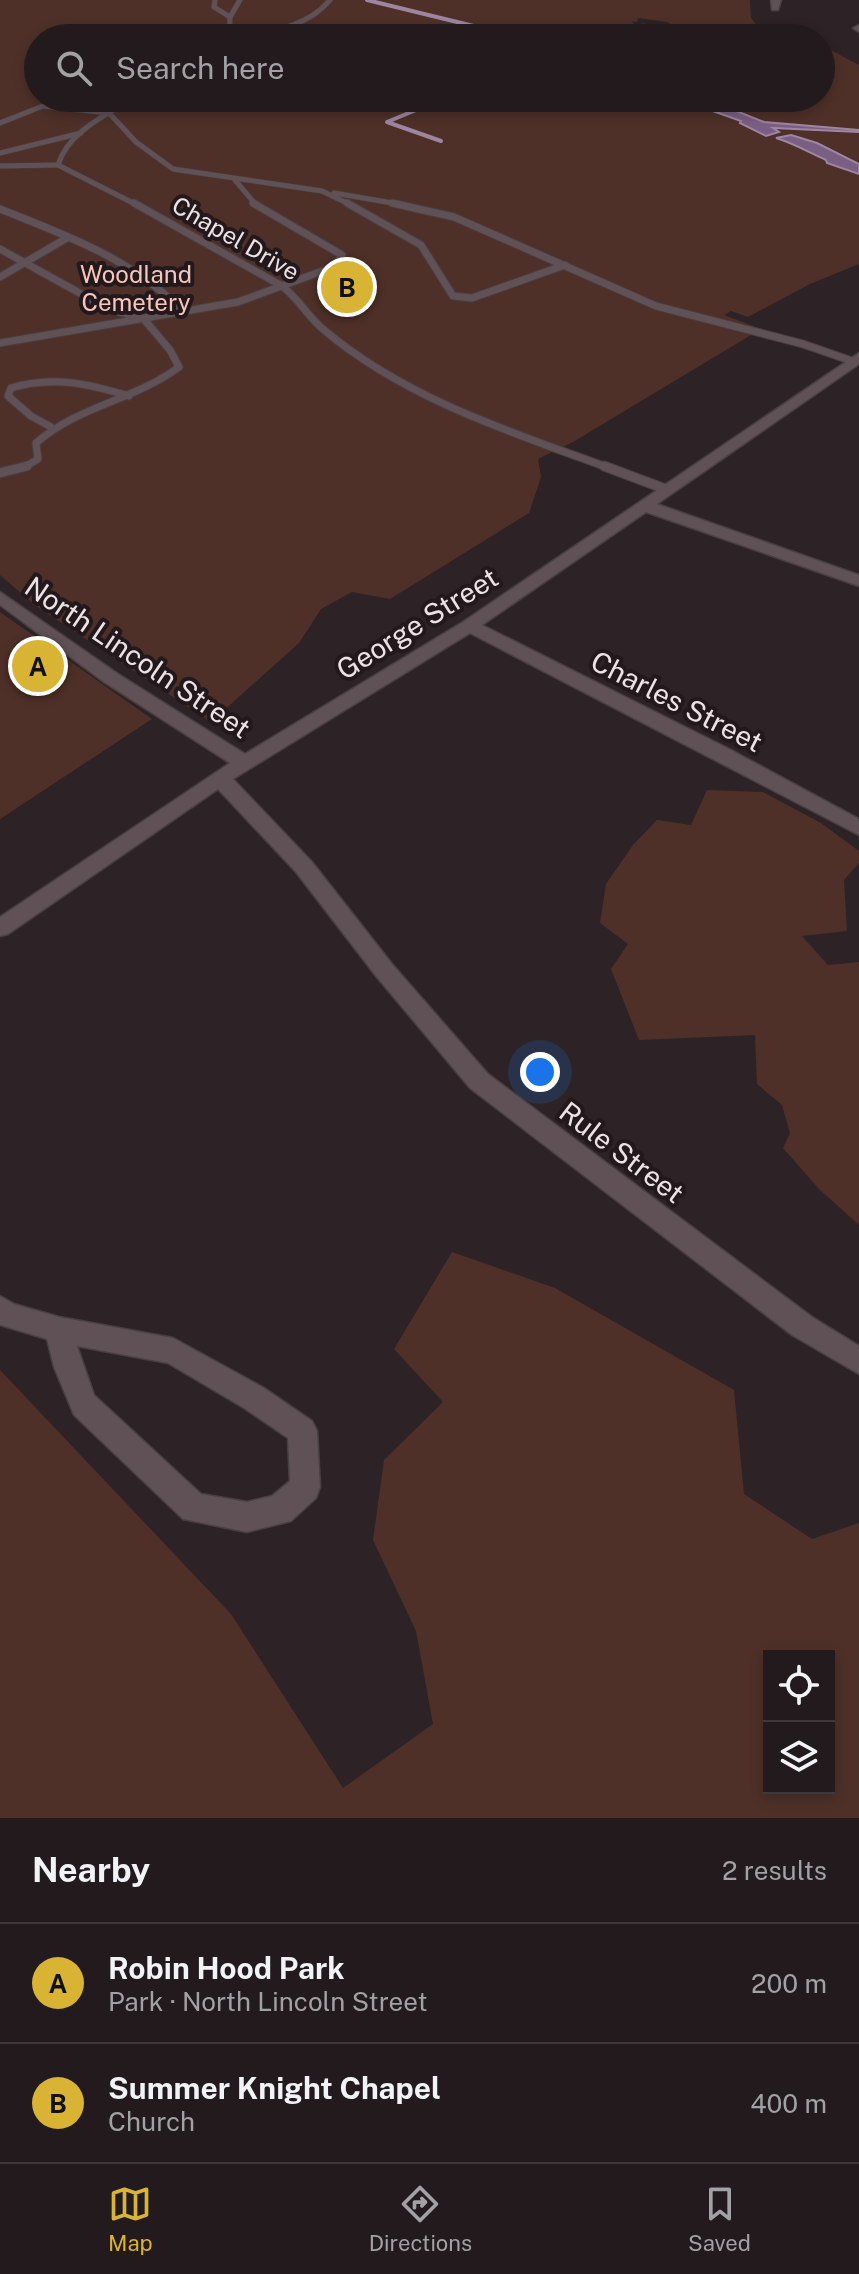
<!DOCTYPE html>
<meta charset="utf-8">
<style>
:root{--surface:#221a1c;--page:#2e2729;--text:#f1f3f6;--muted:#a2a1a3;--line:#3f383b;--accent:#d9b334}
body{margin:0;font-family:"Public Sans",sans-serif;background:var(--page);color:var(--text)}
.controls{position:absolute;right:24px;bottom:24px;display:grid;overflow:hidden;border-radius:0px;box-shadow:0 4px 12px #0003}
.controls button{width:72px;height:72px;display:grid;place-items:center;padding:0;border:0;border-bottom:2px solid var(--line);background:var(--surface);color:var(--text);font:40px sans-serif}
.you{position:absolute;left:540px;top:1072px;width:28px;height:28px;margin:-20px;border:6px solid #fff;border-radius:50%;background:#1a73e8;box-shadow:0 0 0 12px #1a73e833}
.badge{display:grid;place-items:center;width:52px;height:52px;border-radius:50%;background:var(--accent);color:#111;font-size:26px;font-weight:700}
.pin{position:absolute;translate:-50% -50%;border:4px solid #fff;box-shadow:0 2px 8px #0006}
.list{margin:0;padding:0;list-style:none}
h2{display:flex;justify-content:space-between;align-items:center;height:104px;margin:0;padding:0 32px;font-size:34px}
h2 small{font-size:26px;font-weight:400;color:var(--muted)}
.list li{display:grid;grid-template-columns:52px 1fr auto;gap:24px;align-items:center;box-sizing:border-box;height:120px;padding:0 32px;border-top:2px solid var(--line)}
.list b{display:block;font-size:30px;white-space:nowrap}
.list p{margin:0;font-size:26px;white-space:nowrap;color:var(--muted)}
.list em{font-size:26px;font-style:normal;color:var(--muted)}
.icon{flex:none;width:44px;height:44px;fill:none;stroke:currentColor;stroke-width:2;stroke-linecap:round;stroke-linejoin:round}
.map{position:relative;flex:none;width:859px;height:1818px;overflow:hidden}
.search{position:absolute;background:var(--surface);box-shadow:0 4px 12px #0003;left:24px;right:24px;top:24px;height:88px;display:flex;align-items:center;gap:20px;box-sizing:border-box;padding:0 28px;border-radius:44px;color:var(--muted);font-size:30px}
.sheet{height:344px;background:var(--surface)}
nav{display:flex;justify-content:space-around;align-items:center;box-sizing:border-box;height:112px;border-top:2px solid var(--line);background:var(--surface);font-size:22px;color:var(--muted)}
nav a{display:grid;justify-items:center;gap:4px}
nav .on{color:var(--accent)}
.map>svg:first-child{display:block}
</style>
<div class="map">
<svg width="859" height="1818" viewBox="0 0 859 1818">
<rect width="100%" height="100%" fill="#2d2225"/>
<g fill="#4e3028" fill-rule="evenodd">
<path d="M0,0H750L751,18L764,35C779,38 790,33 805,38H705C694,34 685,39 674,36L676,28L667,22L638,18L637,22L631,21L637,26L602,29L630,31L643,27L641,23L663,26L667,38H38V98H821V45L859,65V264L810,284L748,317L731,311L724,315L761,329L573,442L538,459L541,477L529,513L390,599L352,592L321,609L299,643L211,722L36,606L0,575Z"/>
<path d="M0,612L152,719L0,819Z"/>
<path d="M707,790L763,792L821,823L859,851V863L844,880L847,931L802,936L828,965L859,962V1225L819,1189L783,1148L790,1133L782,1105L757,1084L755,1035L639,1040L611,969L628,944L600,923L606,884L633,845L657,820L691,825Z"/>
<path d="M452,1252L555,1288L734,1390L744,1494L812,1539L859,1523V1818H0V1370L231,1614L343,1788L433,1724L416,1631L373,1540L384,1460L443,1402L394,1349ZM769,1656H829V1788H769Z"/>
</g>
<g fill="#7b5e83" stroke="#9d86a0" stroke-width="2">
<path d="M688,98H704L764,122L859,130V132L773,128L779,132L766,136L740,123L741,121L710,110Z"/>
<path d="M791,135L817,143L859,164V174L827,163L826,160C808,152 793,143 776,138Z"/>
</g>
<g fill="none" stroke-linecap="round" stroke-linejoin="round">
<g stroke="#9d86a0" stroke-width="4">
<path d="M367,0L523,38"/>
<path d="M441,141L387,122L445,98"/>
</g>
<defs>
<g id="lane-far2">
<path d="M215,0L214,7L230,17"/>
<path d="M229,38L230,17L240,0"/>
<path d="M236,38C270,31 307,28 330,0"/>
<path d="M133,98C106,115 68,132 58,165L137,205"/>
<path d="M0,123L43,106L109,113L136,142L173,169L322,191L351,205"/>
<path d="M0,153L81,133"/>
<path d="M0,166L58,165"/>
<path d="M235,180L256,205"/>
<path d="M334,193L404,205"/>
</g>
<g id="lane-far1">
<path d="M134,203L282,286C299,299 308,317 324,330C406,399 511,432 609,468"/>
<path d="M347,203L421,245L453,296L472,298L565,265"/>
<path d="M392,203L454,217L656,306L803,344L852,361"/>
<path d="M0,209C63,234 135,260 182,311"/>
<path d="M0,249L94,301L119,312L142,317L170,350L179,367C135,400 78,406 36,443L38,459L23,468"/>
<path d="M0,277L67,238"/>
<path d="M0,343L238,302L336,266L342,255L253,203"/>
<path d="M51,427L31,416L8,396L11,388C52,375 89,384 129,396"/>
</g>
<g id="lane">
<path d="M604,466L668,490"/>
<path d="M0,473L27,466"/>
</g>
<g id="street">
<path d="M771,0H781L778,10H772Z"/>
<path d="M859,25V32L853,28Z"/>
<path d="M859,353V364L657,504L859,575V586L646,512L482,625L731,750L859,819V835L470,633L233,779L312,862L392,964L488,1074L812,1317L859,1346V1374L792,1335L470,1088L376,976L296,872L218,789L8,934L0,936V917L230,763L104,682L0,605V592L118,674L245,754L463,622Z"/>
<path d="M0,1296L14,1304L59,1317L173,1338L264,1388L312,1421L317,1431L320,1487L316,1498L291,1521L247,1532L183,1519L74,1415L54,1367L47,1339L0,1325ZM77,1346L168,1363L244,1408L288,1438L290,1481L272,1496L247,1502L201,1494L94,1395Z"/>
</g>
</defs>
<use href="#lane-far2" stroke="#483f42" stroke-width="6"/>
<use href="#lane-far1" stroke="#483f42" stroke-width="9"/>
<use href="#lane" stroke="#483f42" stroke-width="11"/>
<use href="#street" stroke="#483f42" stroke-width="3"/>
<use href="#lane-far2" stroke="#5f5156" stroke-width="5"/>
<use href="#lane-far1" stroke="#5f5156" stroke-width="7"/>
<use href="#lane" stroke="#5f5156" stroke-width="9"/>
<use href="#street" fill="#5f5156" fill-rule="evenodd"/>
</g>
<g text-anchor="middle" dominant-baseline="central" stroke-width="8" stroke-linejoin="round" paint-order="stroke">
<g font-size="24" fill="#ebe3e5" stroke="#23181c">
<text transform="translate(236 238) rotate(30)">Chapel Drive</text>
</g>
<g font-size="24" fill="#f7c7bb" stroke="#23181c">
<text x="136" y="274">Woodland<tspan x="136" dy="28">Cemetery</tspan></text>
</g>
<g font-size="28" fill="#ebe3e5" stroke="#23181c">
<text transform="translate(417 623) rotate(-32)">George Street</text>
<text transform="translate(138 657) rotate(34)">North Lincoln Street</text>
<text transform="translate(677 701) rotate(27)">Charles Street</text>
<text transform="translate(622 1152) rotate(37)">Rule Street</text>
</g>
</g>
</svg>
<div class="controls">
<button><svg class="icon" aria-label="locate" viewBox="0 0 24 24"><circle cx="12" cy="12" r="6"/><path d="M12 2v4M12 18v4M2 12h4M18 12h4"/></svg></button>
<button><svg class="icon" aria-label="layers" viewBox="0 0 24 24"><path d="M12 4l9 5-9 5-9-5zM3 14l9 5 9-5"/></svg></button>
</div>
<div class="you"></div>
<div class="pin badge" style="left:38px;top:666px">A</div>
<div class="pin badge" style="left:347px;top:287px">B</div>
<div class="search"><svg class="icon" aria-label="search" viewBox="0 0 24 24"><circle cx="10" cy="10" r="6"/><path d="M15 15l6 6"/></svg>Search here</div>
</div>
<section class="sheet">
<h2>Nearby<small>2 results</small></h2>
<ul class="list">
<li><span class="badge">A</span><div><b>Robin Hood Park</b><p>Park · North Lincoln Street</p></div><em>200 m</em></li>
<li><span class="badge">B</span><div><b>Summer Knight Chapel</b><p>Church</p></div><em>400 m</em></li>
</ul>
</section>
<nav>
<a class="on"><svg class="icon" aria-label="map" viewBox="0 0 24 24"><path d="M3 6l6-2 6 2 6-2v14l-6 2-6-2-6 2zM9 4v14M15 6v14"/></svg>Map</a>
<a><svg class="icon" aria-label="directions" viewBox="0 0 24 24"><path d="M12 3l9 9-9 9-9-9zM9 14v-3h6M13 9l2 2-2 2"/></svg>Directions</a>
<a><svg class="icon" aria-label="saved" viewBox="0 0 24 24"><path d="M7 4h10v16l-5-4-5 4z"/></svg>Saved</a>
</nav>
